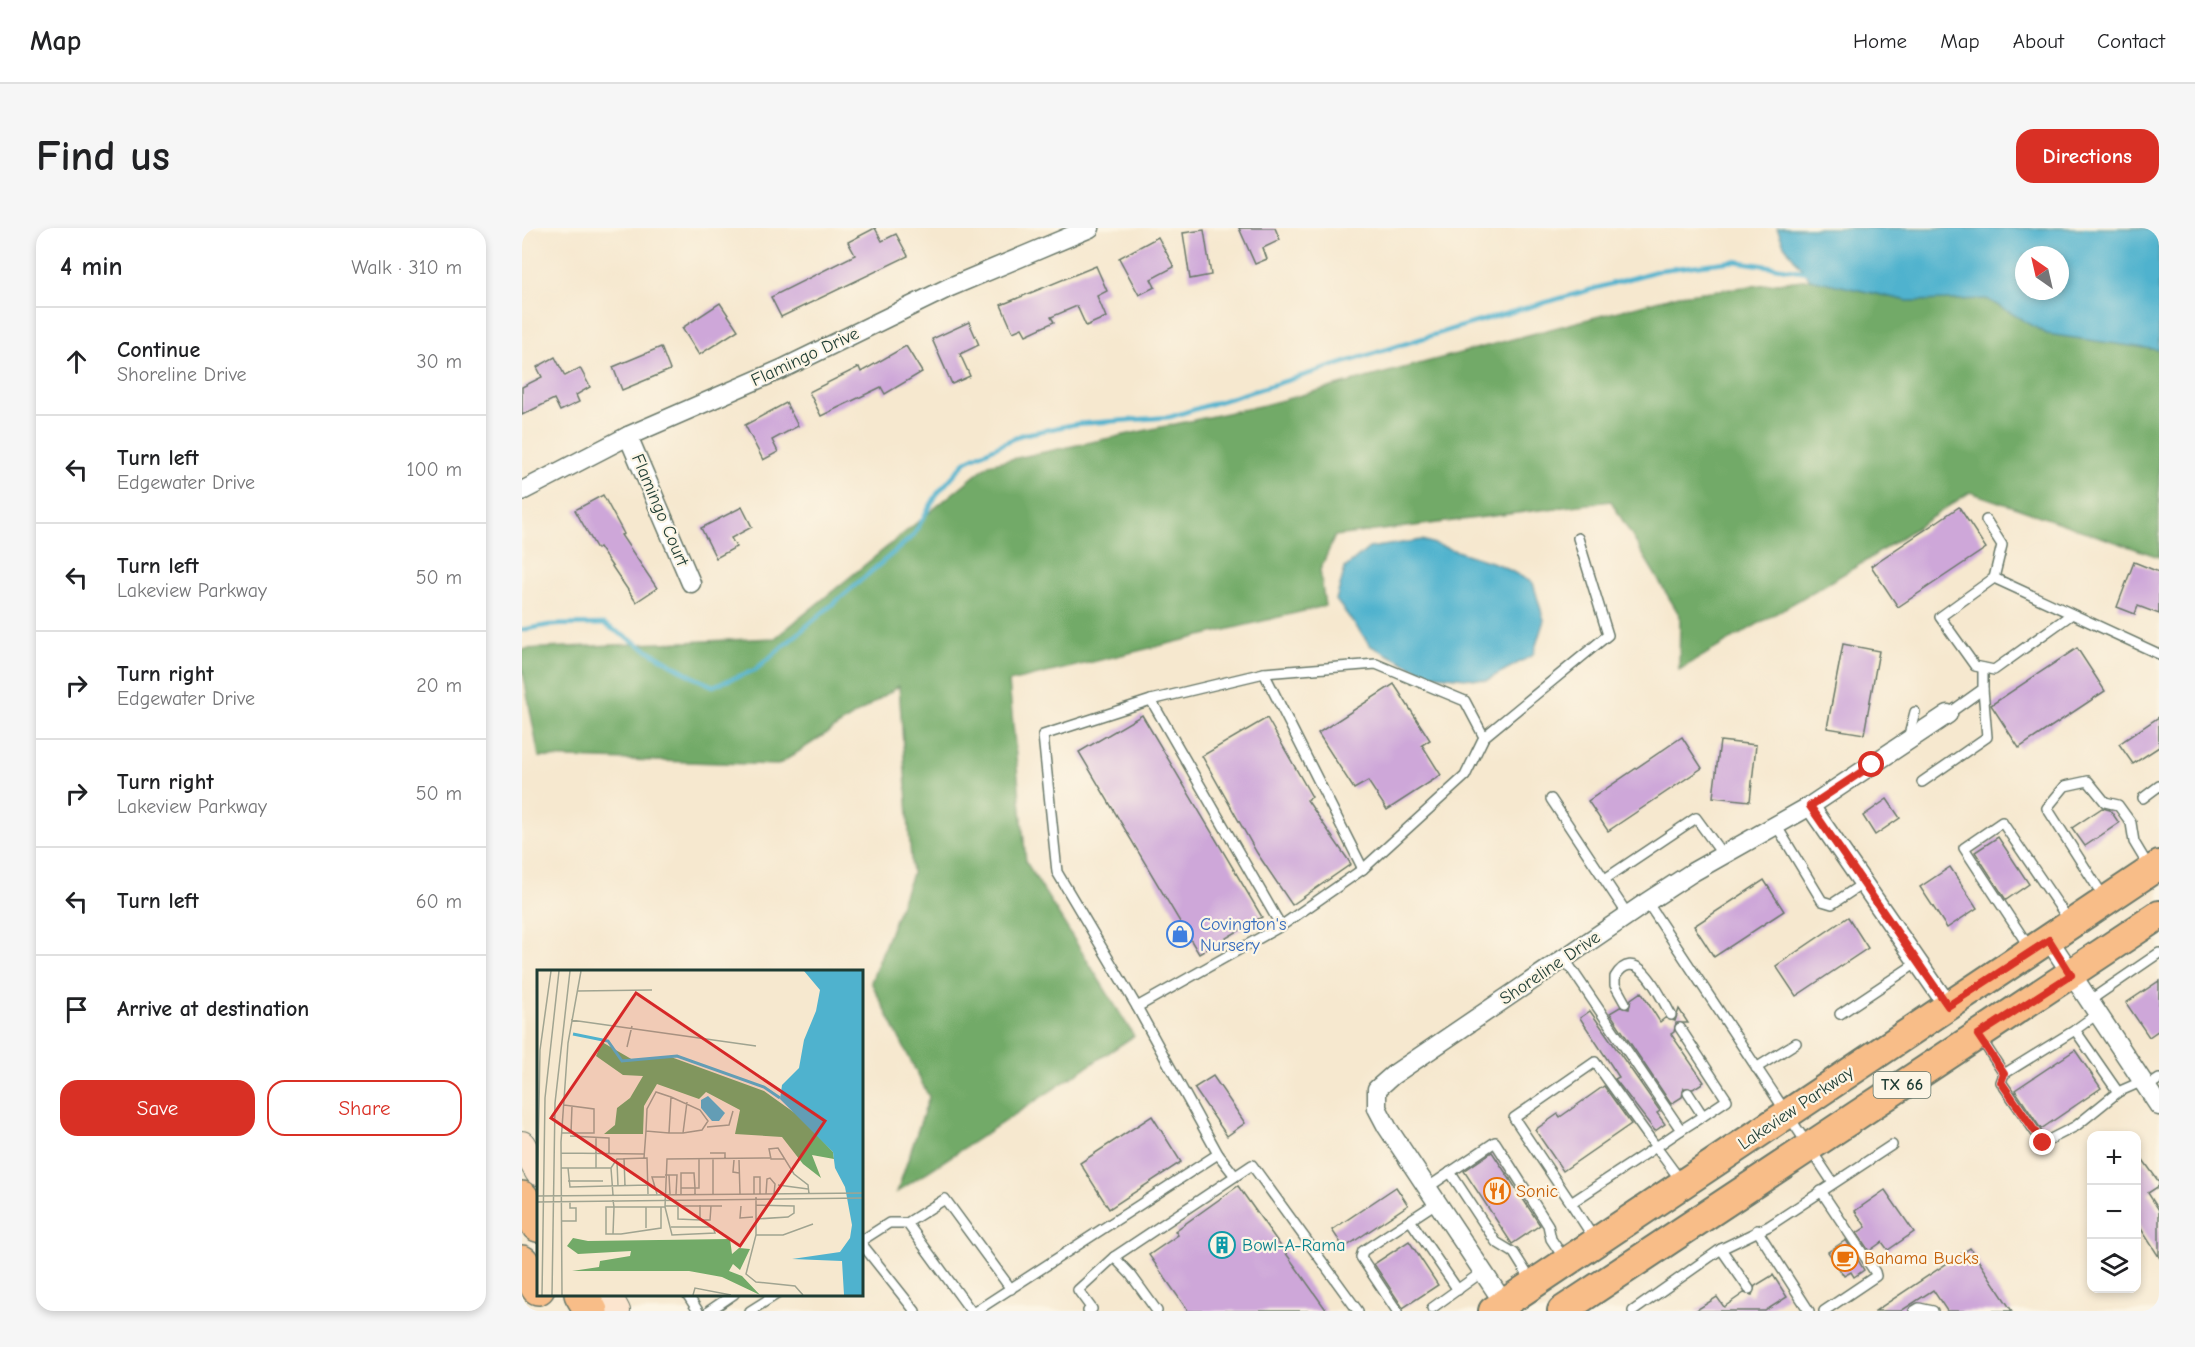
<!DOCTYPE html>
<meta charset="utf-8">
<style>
:root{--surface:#fff;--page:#f6f6f6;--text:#202124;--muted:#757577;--line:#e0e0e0;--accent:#d93025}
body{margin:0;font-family:"Comic Neue",sans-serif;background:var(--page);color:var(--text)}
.controls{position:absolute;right:18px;bottom:18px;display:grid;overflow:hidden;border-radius:12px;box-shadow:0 3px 9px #0003}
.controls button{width:54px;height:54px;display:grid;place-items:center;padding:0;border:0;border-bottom:2px solid var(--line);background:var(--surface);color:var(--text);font:30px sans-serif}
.compass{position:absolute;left:1493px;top:18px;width:54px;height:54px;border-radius:50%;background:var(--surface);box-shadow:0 3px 9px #0003;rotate:326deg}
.stop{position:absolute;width:18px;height:18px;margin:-14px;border:4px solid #d93025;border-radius:50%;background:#fff}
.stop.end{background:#d93025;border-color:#fff;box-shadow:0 2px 6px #0008}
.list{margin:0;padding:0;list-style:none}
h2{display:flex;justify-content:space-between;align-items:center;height:78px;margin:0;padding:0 24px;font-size:26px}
h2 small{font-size:20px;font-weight:400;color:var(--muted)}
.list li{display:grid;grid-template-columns:39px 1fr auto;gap:18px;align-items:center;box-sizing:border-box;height:108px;padding:0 24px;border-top:2px solid var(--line)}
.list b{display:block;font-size:22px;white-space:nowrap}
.list p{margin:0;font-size:20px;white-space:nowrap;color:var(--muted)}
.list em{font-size:20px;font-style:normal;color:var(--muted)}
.actions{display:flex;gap:12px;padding:18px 24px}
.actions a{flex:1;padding:14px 0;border:2px solid var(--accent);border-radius:18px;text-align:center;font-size:21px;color:var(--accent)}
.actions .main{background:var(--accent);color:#fff}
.icon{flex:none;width:33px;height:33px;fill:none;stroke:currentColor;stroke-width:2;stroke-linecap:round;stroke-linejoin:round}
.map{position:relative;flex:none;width:1637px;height:1083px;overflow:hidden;border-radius:18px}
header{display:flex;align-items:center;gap:36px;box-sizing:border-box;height:84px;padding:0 30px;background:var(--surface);border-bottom:2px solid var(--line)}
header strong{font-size:28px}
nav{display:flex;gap:33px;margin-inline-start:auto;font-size:21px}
.intro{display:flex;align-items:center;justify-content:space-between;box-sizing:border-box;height:144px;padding:0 36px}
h1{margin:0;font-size:42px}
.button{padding:15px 27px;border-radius:18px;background:var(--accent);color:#fff;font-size:21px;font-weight:700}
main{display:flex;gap:36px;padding:0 36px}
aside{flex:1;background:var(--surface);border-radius:18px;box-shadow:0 3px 9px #0003}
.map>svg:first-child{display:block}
</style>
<header>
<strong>Map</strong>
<nav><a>Home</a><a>Map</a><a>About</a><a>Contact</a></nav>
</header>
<div class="intro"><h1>Find us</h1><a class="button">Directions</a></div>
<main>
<aside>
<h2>4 min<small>Walk · 310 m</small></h2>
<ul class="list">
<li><svg class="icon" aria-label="ahead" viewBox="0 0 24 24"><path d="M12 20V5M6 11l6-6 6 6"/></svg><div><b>Continue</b><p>Shoreline Drive</p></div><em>30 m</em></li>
<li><svg class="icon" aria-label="left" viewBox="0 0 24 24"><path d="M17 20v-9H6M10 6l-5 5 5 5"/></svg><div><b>Turn left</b><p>Edgewater Drive</p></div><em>100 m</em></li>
<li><svg class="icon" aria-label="left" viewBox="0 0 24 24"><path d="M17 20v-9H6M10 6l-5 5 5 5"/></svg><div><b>Turn left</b><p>Lakeview Parkway</p></div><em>50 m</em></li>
<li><svg class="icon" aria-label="right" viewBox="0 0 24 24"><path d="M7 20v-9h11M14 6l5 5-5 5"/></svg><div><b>Turn right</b><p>Edgewater Drive</p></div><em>20 m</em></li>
<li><svg class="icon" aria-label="right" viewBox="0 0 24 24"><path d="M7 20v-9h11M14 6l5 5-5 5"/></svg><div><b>Turn right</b><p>Lakeview Parkway</p></div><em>50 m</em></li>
<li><svg class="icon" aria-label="left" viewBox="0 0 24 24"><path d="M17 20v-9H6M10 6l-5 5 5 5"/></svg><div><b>Turn left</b></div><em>60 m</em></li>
<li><svg class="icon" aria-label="arrive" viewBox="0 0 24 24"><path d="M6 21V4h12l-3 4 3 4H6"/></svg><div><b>Arrive at destination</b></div></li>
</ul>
<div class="actions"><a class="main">Save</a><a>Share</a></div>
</aside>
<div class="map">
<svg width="1637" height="1083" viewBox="0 0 1637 1083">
<rect width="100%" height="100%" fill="#fcf5e5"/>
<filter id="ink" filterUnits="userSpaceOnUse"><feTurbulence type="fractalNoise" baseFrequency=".0167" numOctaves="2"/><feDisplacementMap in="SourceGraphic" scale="12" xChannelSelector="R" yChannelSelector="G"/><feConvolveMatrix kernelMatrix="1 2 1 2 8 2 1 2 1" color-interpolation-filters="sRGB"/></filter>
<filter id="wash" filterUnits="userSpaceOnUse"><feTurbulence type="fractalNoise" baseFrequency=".008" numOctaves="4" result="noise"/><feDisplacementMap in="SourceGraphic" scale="24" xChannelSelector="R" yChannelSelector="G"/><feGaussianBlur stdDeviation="1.35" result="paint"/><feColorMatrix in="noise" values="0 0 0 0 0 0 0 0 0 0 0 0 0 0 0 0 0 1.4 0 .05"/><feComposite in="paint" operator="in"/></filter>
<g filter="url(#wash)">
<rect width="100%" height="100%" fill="#f6e8cf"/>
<path fill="#72aa68" stroke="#48744e" stroke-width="1.5" d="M1288,51L1386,73L1465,71L1525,106L1637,122V329L1448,264L1342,334L1157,442L1158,388L1089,273L813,308L798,342L803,378L487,454L504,634L612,808L375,964L407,869L349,754L390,646L377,458L256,537L17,529L0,439V421L253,410L467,236L742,177L1157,67Z"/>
<g fill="#4fb2ce" stroke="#377881" stroke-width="1.5" fill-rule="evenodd">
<path d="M1255,0H1637V122L1525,106L1465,71L1386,73L1288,51L1262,17ZM1502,27H1538V63H1502Z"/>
<path d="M900,312L978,337L1011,355L1022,392L1011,427L965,452L904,446L849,418L814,372L823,340L847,320Z"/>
</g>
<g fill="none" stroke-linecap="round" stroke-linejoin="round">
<path stroke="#4fb2ce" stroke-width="4.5" d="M0,402L27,397L82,396L173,450L191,458L233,442L391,308L415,266L444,233L499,207L554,196L648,189L937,99L1138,42L1212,33L1286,44"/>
</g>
<g id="blocks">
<g fill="#cea7d9">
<path d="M353,0L360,13L374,6L386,28L259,89L249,69L333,27L326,14Z"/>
<path d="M717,0H753L758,12L741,20L745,31L733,36Z"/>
<path d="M682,2L689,47L668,51L661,5Z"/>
<path d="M636,9L652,39L629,51L633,59L617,67L597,30Z"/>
<path d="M574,38L585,63L575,68L584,89L564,98L555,78L529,89L532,94L504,107L500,100L491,104L479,77Z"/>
<path d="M198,75L216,102L177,127L160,100Z"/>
<path d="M447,94L457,117L438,126L448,148L430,156L410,111Z"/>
<path d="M384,118L400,144L363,166L359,159L299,188L287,164L337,139L339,144Z"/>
<path d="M139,119L148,142L100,162L91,139Z"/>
<path d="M33,129L43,148L58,140L68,159L54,167L57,174L38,183L32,171L0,187V159L20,149L15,139Z"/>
<path d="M264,175L276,198L250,212L256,224L241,232L223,197Z"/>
<path d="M81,267L102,306L99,307L135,360L114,374L77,319L75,321L53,282Z"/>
<path d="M220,279L230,299L209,310L214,319L194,330L179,300Z"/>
<path d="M1437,279L1464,320L1376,379L1349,338Z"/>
<path d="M1612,334L1637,344V386L1616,378L1613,386L1595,379Z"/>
<path d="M1321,416L1357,423L1342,506L1305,500Z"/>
<path d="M1555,420L1583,463L1497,520L1469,477Z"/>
<path d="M872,456L908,512L900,517L919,547L865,582L846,553L832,561L796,505Z"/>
<path d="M620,487L740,689L677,726L557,524Z"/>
<path d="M1637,489V519L1611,536L1597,516Z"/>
<path d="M745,490L790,569L785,572L829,636L770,677L735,625L680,528Z"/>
<path d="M1160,509L1180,540L1086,603L1066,573Z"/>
<path d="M1198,513L1234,517L1228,573L1191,569Z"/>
<path d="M1365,571L1378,590L1353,607L1341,588Z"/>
<path d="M1580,580L1588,582L1597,595L1563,618L1550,600Z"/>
<path d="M1476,609L1507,656L1484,672L1453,624Z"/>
<path d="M1428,639L1455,680L1425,700L1398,659Z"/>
<path d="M1242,652L1262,683L1192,729L1172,698Z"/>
<path d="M1326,689L1346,720L1274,768L1254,738Z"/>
<path d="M1637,753V802L1627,809L1604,775Z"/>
<path d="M1119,764L1138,794L1143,790L1153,793L1157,781L1166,795H1154L1152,804L1149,806L1182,854L1171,861L1162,860L1160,869L1149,876L1088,785L1098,779L1107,781L1109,771Z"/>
<path d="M1068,783L1138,883L1135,885L1143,896L1133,903L1093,851L1097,849L1058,790Z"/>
<path d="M1553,822L1579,860L1519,901L1493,862Z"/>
<path d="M691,848L723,895L705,908L672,860Z"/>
<path d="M1082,858L1109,896L1041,943L1013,902L1036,886L1038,889Z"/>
<path d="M630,888L659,934L587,981L558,935Z"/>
<path d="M1614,922L1637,954V958L1626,965L1637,982V1029L1614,993Z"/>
<path d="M970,924L1018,997L990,1016L942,943Z"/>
<path d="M716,958L805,1083H666L627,1027L656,1007L653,1003Z"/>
<path d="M874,959L886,977L822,1020L810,1002Z"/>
<path d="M1363,962L1392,1004L1366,1022L1360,1014L1347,1023L1335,1005L1344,999L1333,983Z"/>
<path d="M1324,1012L1342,1042L1332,1049L1329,1044L1322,1048L1306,1024Z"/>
<path d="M887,1013L916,1057L881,1080L852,1036Z"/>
<path d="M1448,1020L1490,1083H1425L1411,1062L1379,1083H1353Z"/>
<path d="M1251,1047L1265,1069L1243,1083H1173L1195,1069L1202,1079L1222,1065L1230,1067L1233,1058Z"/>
</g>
</g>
</g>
<g filter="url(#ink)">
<use href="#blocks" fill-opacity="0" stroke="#6a796a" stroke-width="1.5"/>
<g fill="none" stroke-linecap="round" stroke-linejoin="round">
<defs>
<g id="service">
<path d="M1464,292L1480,317L1472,350"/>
<path d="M1550,386L1472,442L1453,438L1418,389L1472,350L1637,426"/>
<path d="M742,445L841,641"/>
<path d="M1426,486L1461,461V440"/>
<path d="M962,509L1086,407L1056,310"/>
<path d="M1386,511L1393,484"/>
<path d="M1400,554L1465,509L1461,461"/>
<path d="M1621,570L1637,558"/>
<path d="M1029,571L1106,687"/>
<path d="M1254,597L1300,673L1310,676L1342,655"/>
<path d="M1083,651L1174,590L1201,627"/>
<path d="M1583,671L1525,580L1543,558L1566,553L1583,574L1596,577L1609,595L1612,614L1627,639"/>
<path d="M1125,674L1311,955"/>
<path d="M1507,719L1442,620L1480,594L1548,694"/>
<path d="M1042,730L1159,902L1134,919L1159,953"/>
<path d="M1567,773L1637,725"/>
<path d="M1103,775L1093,757V749C1115,713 1139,770 1149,787"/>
<path d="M615,779L535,644L521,507L629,472"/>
<path d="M1318,786L1396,734"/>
<path d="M1575,786L1553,802L1596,864L1621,853"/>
<path d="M1158,800L1205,872L1181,888L1166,865"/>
<path d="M1458,809L1482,846L1553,802"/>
<path d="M1234,840L1274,815"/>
<path d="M1482,846L1479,854L1521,915L1554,898L1596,864"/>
<path d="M1625,859L1637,851"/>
<path d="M1159,902L1181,888"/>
<path d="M928,944L974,1014L992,1025L1010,1054"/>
<path d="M713,948L696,926L615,779L759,698L841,641L943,548L962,509L943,473L854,436L742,445L629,472L759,698"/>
<path d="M905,960L973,914L1026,997L1029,1011L1043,1032"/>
<path d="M1299,963L1353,1044L1354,1048L1302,1083"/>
<path d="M1049,975L992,890L1073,834L1134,919L1049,975L1073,1012"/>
<path d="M888,992L936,1062"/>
<path d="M385,995L449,1083"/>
<path d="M1235,1002L1287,1083"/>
<path d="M339,1013L367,995H385L423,971L489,1061"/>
<path d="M339,1015L393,1083"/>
<path d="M1199,1021L1227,1061"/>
<path d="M592,1029L609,1047L635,1083"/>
<path d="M165,1066L176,1083"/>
<path d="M910,1080L960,1044"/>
<path d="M187,1083L212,1066"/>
<path d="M228,1083L255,1066"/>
<path d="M454,1083L696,926"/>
<path d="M566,1083L570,1081L556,1062L592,1029L730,937L836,1083"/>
<path d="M875,1083L839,1029L841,1023L914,975"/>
<path d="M1111,1083L1199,1021L1247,998L1370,917"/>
<path d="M1392,1083L1397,1080L1411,1083"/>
</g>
<g id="minor">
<path d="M106,208L169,355"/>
<path d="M0,263L106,208L260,141L428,59L568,0"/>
<path d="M1288,578L1426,778"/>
<path d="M1527,712L1637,878"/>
<path d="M987,1083L865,899L855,880V861L871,847L1125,674L1171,644L1288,578L1426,486"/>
</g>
<g id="secondary">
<path d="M0,916L16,944"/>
<path d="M86,1066L95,1083"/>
</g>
<g id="primary">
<path d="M971,1083L1637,637"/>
<path d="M1040,1083L1637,687"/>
</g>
<g id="motorway">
<path d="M0,970L16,997"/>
<path d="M0,1034L16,1060"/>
<path d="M59,1066L69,1083"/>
</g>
</defs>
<use href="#service" stroke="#6a796a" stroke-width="12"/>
<use href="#minor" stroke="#6a796a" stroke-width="21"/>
<use href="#secondary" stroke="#6a796a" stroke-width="28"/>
<use href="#primary" stroke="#6a796a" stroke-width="32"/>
<use href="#motorway" stroke="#6a796a" stroke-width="36"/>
<use href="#service" stroke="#fff" stroke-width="9"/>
<use href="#minor" stroke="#fff" stroke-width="18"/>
<use href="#secondary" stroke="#fce5cf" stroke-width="26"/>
<use href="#primary" stroke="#f8bd88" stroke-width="28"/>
<use href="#motorway" stroke="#f8bd88" stroke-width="33"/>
</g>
</g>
<g fill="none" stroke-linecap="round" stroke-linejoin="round" filter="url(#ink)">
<path stroke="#d93025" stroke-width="8" d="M1350,537L1288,578L1426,778L1527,712L1549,747L1456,807L1482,846L1479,854L1521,915"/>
</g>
<defs>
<symbol id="shop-ring" viewBox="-11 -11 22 22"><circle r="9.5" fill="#fcf5e5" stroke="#3f7fe0" stroke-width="1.5"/><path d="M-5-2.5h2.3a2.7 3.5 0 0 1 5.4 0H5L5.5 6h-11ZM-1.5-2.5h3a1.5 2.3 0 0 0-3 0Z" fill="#3f7fe0"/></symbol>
<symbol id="restaurant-ring" viewBox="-11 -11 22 22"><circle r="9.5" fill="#fcf5e5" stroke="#e8710a" stroke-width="1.5"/><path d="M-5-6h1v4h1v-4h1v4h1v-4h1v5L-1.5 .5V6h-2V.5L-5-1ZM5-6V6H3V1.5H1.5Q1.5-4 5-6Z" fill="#e8710a"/></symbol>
<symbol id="building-ring" viewBox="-11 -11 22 22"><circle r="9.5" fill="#fcf5e5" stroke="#0f9aa8" stroke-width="1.5"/><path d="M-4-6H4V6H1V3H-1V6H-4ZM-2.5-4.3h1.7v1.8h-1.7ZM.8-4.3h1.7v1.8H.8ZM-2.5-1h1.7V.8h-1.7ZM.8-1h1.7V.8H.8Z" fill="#0f9aa8"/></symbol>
<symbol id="cafe-ring" viewBox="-11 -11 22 22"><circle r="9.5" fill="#fcf5e5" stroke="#e8710a" stroke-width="1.5"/><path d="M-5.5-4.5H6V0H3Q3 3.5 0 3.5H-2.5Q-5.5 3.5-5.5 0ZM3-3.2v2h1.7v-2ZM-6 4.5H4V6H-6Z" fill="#e8710a"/></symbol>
</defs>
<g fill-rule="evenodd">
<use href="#shop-ring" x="643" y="691" width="30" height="30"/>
<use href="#restaurant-ring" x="960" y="948" width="30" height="30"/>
<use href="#building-ring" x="685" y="1002" width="30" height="30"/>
<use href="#cafe-ring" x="1308" y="1015" width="30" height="30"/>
</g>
<g text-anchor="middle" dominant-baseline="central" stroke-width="4.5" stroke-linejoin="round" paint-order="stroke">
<rect fill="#fcf5e5" stroke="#617469" stroke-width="1.5" x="1351.5" y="844" width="57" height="26" rx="4.5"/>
<g font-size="16" font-weight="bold" fill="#1f3d34">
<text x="1380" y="857">TX 66</text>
</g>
<g font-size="18" fill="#1f3d34" stroke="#fcf5e5">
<text transform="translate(283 129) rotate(-25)">Flamingo Drive</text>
<text transform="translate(138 282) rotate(67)">Flamingo Court</text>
<text transform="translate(1028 740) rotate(-34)">Shoreline Drive</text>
<text transform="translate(1274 880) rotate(-34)">Lakeview Parkway</text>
</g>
<g font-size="18" fill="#366cbe" stroke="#fcf5e5" text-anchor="start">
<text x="678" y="696">Covington's<tspan x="678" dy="21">Nursery</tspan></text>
</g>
<g font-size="18" fill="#c56008" stroke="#fcf5e5" text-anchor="start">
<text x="994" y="963">Sonic</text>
<text x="1342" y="1030">Bahama Bucks</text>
</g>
<g font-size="18" fill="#0d838f" stroke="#fcf5e5" text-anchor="start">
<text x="720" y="1017">Bowl-A-Rama</text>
</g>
</g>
<g transform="translate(15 742)">
<rect width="326" height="326" fill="#f6e8cf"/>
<path d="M65,72L96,90L134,87L227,121L262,146L296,182L297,189L275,185L284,208L266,194L245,167L198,164L203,140L169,122L162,129L120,114L107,136L106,164H67L78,155L80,138L93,128L106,106L86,105L59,86ZM36,268L51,271L193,269L195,284L202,278L213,279L203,300L196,294L192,301L205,306L223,325L185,307L152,301H35L62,297L63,291L93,286L94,281L41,284L30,276Z" fill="#72aa68"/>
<path d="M267,1H325V325H307L305,291L255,289L303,282L313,268L315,255L308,217L298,198L296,182L243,129L245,115L262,98L267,70L279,41L283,20ZM171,126L188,143L182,151H175L164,138V130Z" fill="#4fb2ce"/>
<path fill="none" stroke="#4fb2ce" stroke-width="3" d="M36,64L71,71L85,91L140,86L227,117L243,128"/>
<path fill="none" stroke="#a0a491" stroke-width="1.5" d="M40,21L115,20M34,50L219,76M90,77L95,56M170,157L192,155L196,141M109,161L110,139L119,122L134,127M25,163H57V139L27,135M34,163L35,136M146,163L150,132M33,166L72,168V184M59,167V198M24,183L107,184M173,183H188V189M87,188L88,216M107,188L109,161L132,163H146L165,160L171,151L163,140L134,127L132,163M248,189H234L232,179L241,178L257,204L271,215L272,224M197,190L196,202L202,203M202,190L203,224M80,192L81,216M24,198H74L80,189L110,188L111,224M31,198L33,217L111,215M74,198L76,225M128,205H140L139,224M132,205L133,224M31,211H66M241,215L271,219M120,224L115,207H128M144,224V218H158L157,203H144V218M158,224V218H162V189M217,224V207H223V224M229,224L230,209L233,208L238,214L237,224M176,225V189M0,226L326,223M219,227V265L209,304L219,312L258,316L266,325M76,230L77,237H128L130,189L233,188M0,232L326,228M128,236H185M204,236L203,248L216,247M128,237L135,265L178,263L176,257H134M141,237V249L163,250V235M0,247L3,80L14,1M219,249L251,247L257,243V236L219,235M163,250H173L174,236M24,251H39V238H33V231M109,258V237M76,264H69V237H77L76,264H84L124,258V237M219,265H246L276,254M5,325L8,128L22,1M15,325L18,133L33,1M25,325L24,172L31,73L44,1M156,325L158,318L194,325"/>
<path fill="#d62828" fill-opacity="0.15" stroke="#d62828" stroke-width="3" d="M99,23L288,151L203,276L14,148Z"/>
<rect width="326" height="326" fill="none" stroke="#1f3d34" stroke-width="3"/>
</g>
</svg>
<div class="controls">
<button>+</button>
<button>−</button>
<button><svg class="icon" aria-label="layers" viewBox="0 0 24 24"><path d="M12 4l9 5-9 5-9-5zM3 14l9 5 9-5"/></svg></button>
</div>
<svg class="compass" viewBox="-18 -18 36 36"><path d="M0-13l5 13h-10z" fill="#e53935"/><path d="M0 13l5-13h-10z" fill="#757577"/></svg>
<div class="stop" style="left:1350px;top:537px"></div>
<div class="stop end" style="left:1521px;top:915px"></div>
</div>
</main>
